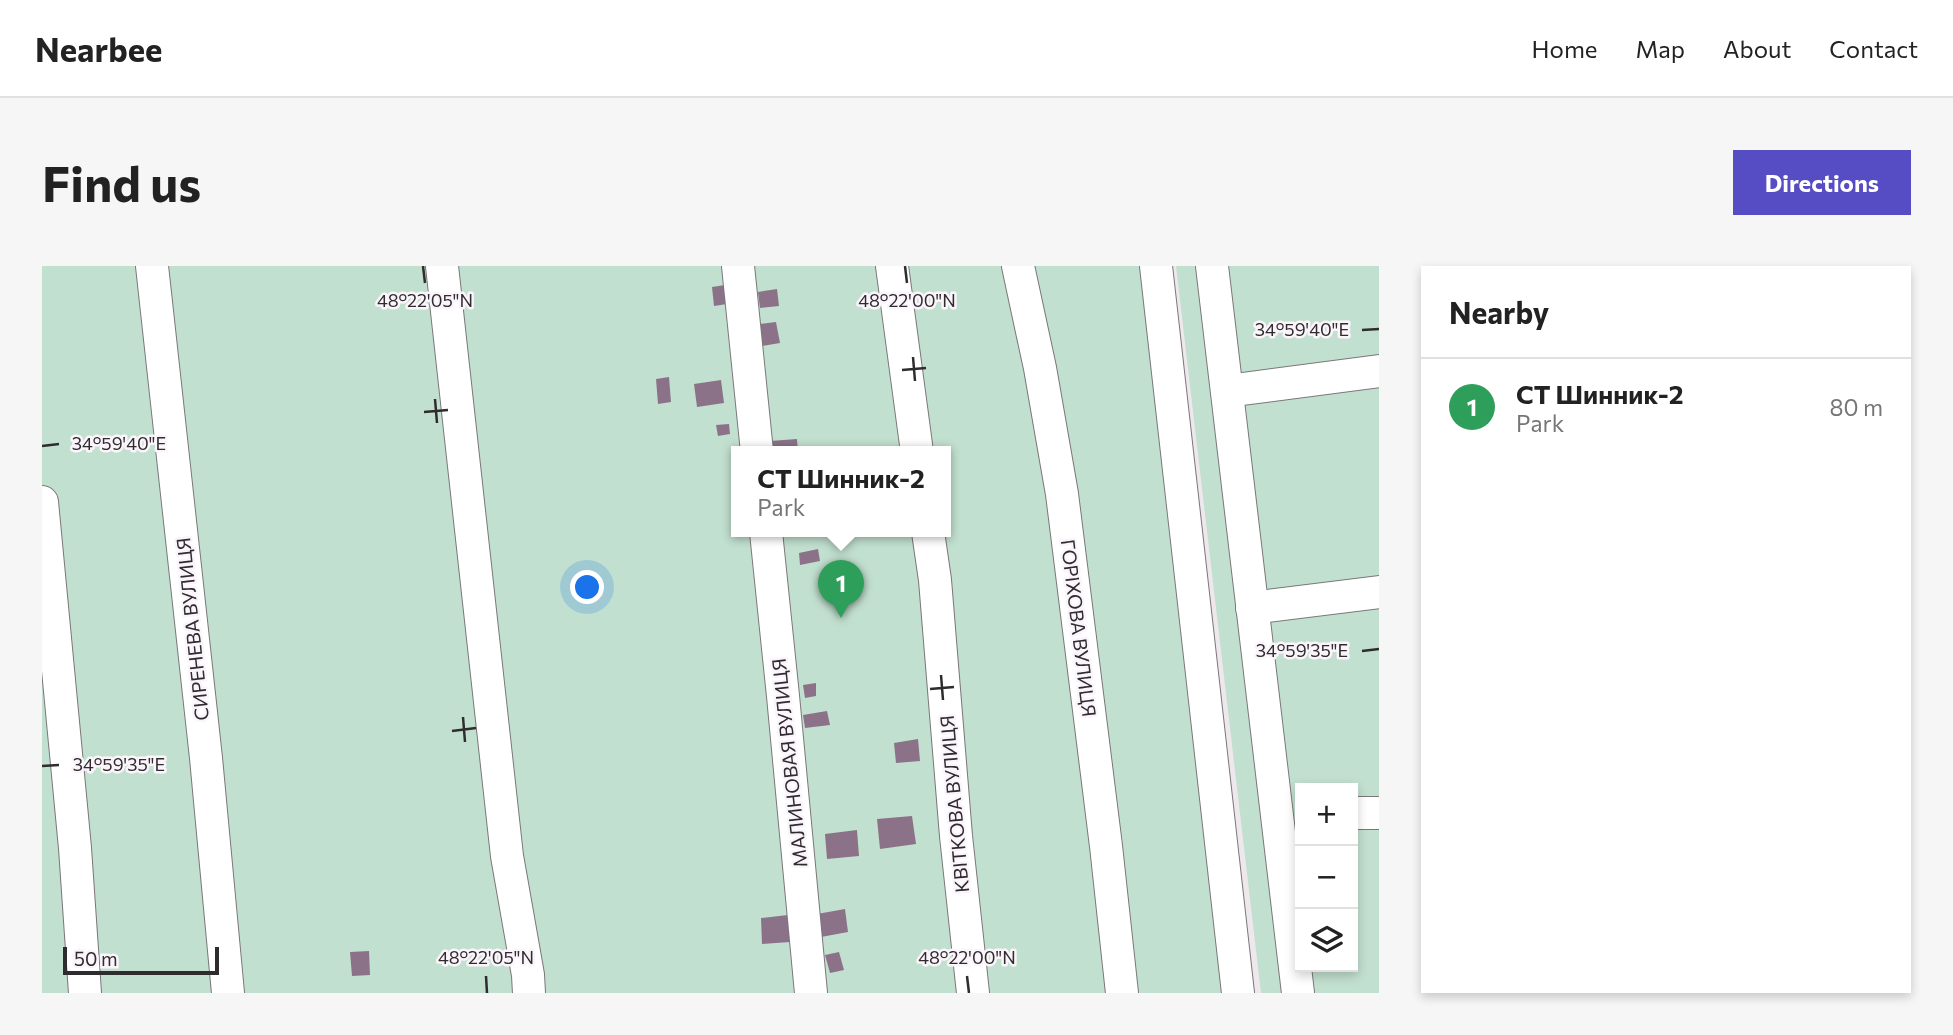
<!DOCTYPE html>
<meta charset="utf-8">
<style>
:root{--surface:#fff;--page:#f6f6f6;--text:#222;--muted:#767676;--line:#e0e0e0;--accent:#564cc3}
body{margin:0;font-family:Commissioner,sans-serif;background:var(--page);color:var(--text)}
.controls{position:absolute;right:21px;bottom:21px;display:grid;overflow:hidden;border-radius:0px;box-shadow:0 4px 10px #0003}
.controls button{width:63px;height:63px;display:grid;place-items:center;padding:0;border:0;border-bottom:2px solid var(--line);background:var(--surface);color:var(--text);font:35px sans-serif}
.scale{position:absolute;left:21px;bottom:18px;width:156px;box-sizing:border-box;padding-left:7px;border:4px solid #2e2c2e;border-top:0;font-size:19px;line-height:24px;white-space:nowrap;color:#2e2c2e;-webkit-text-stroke:5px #fbf5fb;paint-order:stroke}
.you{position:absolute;left:546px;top:322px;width:24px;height:24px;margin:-18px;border:5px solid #fff;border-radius:50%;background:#1a73e8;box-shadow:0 0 0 10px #1a73e833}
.badge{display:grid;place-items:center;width:46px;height:46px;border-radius:50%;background:var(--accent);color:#fff;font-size:23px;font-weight:700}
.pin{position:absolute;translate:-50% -58px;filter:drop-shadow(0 2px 4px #0008)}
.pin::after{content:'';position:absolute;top:37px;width:24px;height:21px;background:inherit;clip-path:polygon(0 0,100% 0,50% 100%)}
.popup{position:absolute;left:689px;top:180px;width:220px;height:91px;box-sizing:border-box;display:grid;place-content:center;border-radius:0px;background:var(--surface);filter:drop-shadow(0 2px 5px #0005);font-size:23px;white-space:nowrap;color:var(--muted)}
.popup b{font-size:26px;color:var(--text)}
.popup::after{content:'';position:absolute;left:50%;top:100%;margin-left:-14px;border:14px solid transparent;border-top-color:var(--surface)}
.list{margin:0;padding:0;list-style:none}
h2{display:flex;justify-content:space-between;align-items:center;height:91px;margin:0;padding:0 28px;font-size:30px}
h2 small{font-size:23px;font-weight:400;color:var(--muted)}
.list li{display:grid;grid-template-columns:46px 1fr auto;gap:21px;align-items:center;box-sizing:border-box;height:98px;padding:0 28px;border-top:2px solid var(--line)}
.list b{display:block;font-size:26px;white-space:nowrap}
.list p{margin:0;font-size:23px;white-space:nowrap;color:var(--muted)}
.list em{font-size:23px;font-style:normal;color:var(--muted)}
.icon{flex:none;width:38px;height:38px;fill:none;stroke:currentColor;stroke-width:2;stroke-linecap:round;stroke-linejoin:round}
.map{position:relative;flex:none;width:1337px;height:727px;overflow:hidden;border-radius:0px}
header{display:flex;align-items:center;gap:42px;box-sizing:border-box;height:98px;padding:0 35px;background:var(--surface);border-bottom:2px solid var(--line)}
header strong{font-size:33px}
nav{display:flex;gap:38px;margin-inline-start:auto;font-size:24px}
.intro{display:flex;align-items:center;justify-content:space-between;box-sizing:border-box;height:168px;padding:0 42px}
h1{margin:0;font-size:49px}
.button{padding:18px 32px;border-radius:0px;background:var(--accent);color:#fff;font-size:24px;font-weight:700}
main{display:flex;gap:42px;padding:0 42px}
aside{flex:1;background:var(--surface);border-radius:0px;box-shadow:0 4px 10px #0003}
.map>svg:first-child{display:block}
</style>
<header>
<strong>Nearbee</strong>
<nav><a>Home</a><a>Map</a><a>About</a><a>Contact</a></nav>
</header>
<div class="intro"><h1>Find us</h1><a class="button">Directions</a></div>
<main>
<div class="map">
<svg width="1337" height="727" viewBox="0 0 1337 727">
<rect width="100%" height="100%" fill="#eee8ed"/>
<g fill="#c2e0cf" fill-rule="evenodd">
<path d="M0,0H1100L1186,727H0ZM694,186H904V266H694Z"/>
<path d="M1134,0H1337V727H1219ZM1258,522H1311V701H1258Z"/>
</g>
<g fill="#8b7289">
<path d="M683,19L685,38L672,40L670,21Z"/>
<path d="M735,23L737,40L718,42L716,26Z"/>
<path d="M734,56L738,77L720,80L717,58Z"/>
<path d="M627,111L629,136L616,138L614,113Z"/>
<path d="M679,114L682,137L655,141L652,118Z"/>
<path d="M687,158L688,168L676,170L674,159Z"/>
<path d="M755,173L756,186H729L728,175Z"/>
<path d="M776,283L778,295L758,299L757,287Z"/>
<path d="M774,417V430L763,432L761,419Z"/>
<path d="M785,445L788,459L763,462L761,449Z"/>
<path d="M876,473L878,495L854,497L852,477Z"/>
<path d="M870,550L874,578L838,583L835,553Z"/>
<path d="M815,564L817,590L785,593L783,568Z"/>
<path d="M803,643L806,666L779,671L775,648Z"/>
<path d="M746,649L748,676L720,678L719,652Z"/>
<path d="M327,685L328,709L310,710L308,686Z"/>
<path d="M797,686L802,704L788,707L783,689Z"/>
</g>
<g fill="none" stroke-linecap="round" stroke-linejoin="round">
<defs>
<g id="minor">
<path d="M110,0L164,492L186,727"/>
<path d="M400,0L465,590L486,709L487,727"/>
<path d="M696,0L715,186"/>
<path d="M850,0L875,186"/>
<path d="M976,0L998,102L1020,228L1064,580L1080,727"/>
<path d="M1114,0L1196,727"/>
<path d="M1170,0L1256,727"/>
<path d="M1185,125L1337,105"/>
<path d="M0,236L33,582L43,727"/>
<path d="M724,266L741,430L769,727"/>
<path d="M886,266L893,314L914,570L931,727"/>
<path d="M1210,342L1337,326"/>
<path d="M1311,547H1337"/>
</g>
</defs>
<use href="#minor" stroke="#7b767a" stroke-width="34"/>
<use href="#minor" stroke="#fff" stroke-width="32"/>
</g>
<path fill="none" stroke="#2e2c2e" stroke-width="2.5" d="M381,0L383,17M863,0L865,17M1320,64L1337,63M871,91L873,115M860,104L884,102M393,133L395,157M382,146L406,144M0,180L17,178M1320,385L1337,383M899,409L901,434M888,423L912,421M421,451L423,476M410,465L434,462M0,500L17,499M444,710L445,727M925,710L927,727"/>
<g text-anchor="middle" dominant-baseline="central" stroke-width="5" stroke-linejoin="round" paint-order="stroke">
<g font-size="19" fill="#2e2c2e" stroke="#fbf5fb">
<text transform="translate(1037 362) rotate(83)">ГОРІХОВА ВУЛИЦЯ</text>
<text transform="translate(150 363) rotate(-96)">СИРЕНЕВА ВУЛИЦЯ</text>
<text transform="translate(747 497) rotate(-96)">МАЛИНОВАЯ ВУЛИЦЯ</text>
<text transform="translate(912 538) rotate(-95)">КВІТКОВА ВУЛИЦЯ</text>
</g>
</g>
<g font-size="18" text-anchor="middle" fill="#2e2c2e" stroke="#fbf5fb" stroke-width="5" stroke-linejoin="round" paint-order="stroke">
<text x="383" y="41">48°22'05"N</text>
<text x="865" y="41">48°22'00"N</text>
<text x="1260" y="70">34°59'40"E</text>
<text x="77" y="184">34°59'40"E</text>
<text x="1260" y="391">34°59'35"E</text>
<text x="77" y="505">34°59'35"E</text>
<text x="444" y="698">48°22'05"N</text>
<text x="925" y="698">48°22'00"N</text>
</g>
</svg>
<div class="controls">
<button>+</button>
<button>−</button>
<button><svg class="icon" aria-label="layers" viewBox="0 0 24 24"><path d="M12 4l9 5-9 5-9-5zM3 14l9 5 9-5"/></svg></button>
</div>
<div class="scale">50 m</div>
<div class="you"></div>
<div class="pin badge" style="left:799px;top:352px;background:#2e9e5b">1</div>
<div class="popup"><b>СТ Шинник-2</b>Park</div>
</div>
<aside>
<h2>Nearby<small></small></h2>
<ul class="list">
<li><span class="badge" style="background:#2e9e5b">1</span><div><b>СТ Шинник-2</b><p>Park</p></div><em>80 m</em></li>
</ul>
</aside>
</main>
